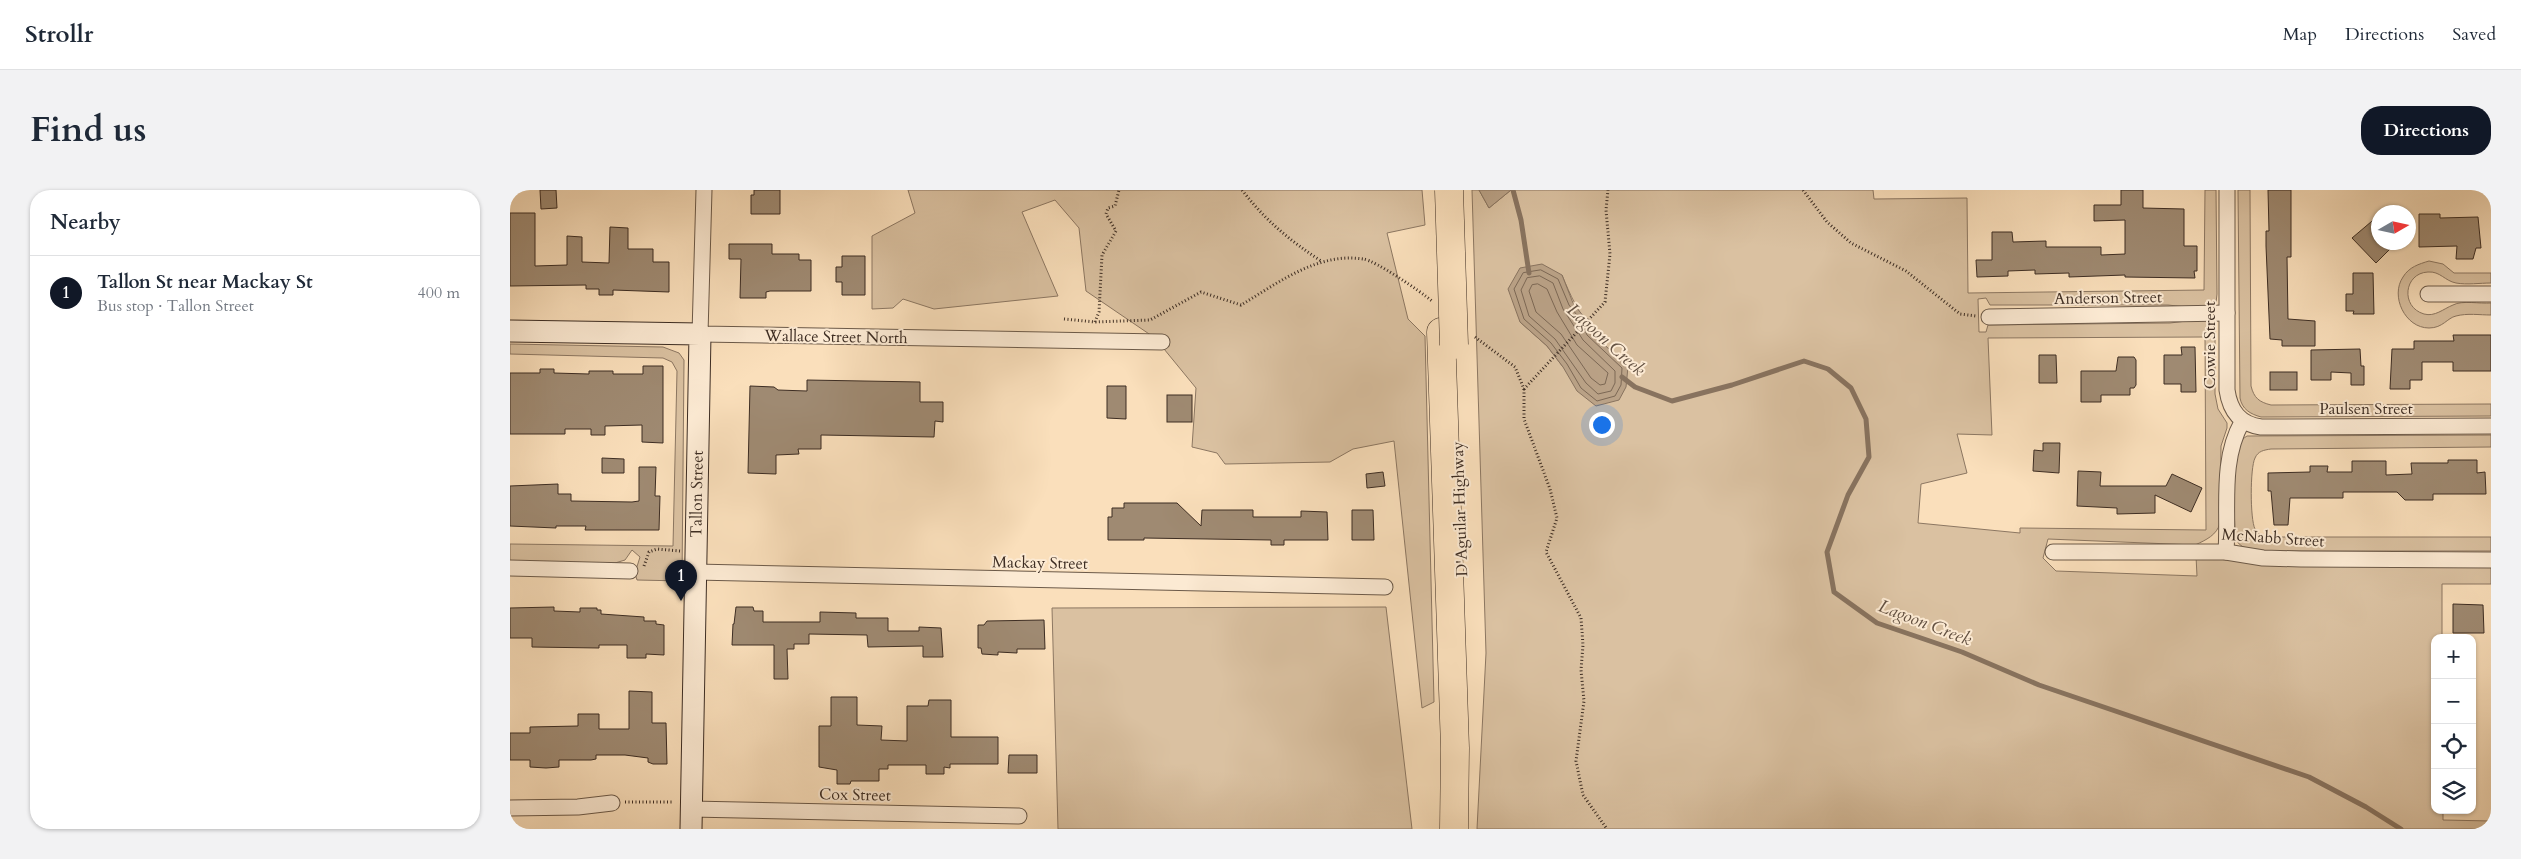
<!DOCTYPE html>
<meta charset="utf-8">
<style>
:root{--surface:#fff;--page:#f2f2f3;--text:#1f2937;--muted:#747a83;--line:#e0e1e3;--accent:#111827}
body{margin:0;font-family:Cardo,serif;background:var(--page);color:var(--text)}
.controls{position:absolute;right:15px;bottom:15px;display:grid;overflow:hidden;border-radius:10px;box-shadow:0 1px 4px #0004}
.controls button{width:45px;height:45px;display:grid;place-items:center;padding:0;border:0;border-bottom:1px solid var(--line);background:var(--surface);color:var(--text);font:25px sans-serif}
.compass{position:absolute;left:1861px;top:15px;width:45px;height:45px;border-radius:50%;background:var(--surface);box-shadow:0 1px 4px #0004;rotate:81deg}
.you{position:absolute;left:1091px;top:234px;width:18px;height:18px;margin:-12px;border:4px solid #fff;border-radius:50%;background:#1a73e8;box-shadow:0 0 0 8px #1a73e833}
.badge{display:grid;place-items:center;width:32px;height:32px;border-radius:50%;background:var(--accent);color:#fff;font-size:16px;font-weight:700}
.pin{position:absolute;translate:-50% -41px;filter:drop-shadow(0 1px 2px #0008)}
.pin::after{content:'';position:absolute;top:26px;width:18px;height:15px;background:inherit;clip-path:polygon(0 0,100% 0,50% 100%)}
.list{margin:0;padding:0;list-style:none}
h2{display:flex;justify-content:space-between;align-items:center;height:65px;margin:0;padding:0 20px;font-size:21px}
h2 small{font-size:16px;font-weight:400;color:var(--muted)}
.list li{display:grid;grid-template-columns:32px 1fr auto;gap:15px;align-items:center;box-sizing:border-box;height:75px;padding:0 20px;border-top:1px solid var(--line)}
.list b{display:block;font-size:19px;white-space:nowrap}
.list p{margin:0;font-size:16px;white-space:nowrap;color:var(--muted)}
.list em{font-size:16px;font-style:normal;color:var(--muted)}
.icon{flex:none;width:28px;height:28px;fill:none;stroke:currentColor;stroke-width:2;stroke-linecap:round;stroke-linejoin:round}
.map{position:relative;flex:none;width:1981px;height:639px;overflow:hidden;border-radius:20px}
header{display:flex;align-items:center;gap:30px;box-sizing:border-box;height:70px;padding:0 25px;background:var(--surface);border-bottom:1px solid var(--line)}
header strong{font-size:24px}
nav{display:flex;gap:28px;margin-inline-start:auto;font-size:18px}
.intro{display:flex;align-items:center;justify-content:space-between;box-sizing:border-box;height:120px;padding:0 30px}
h1{margin:0;font-size:35px}
.button{padding:12px 22px;border-radius:20px;background:var(--accent);color:#fff;font-size:18px;font-weight:700}
main{display:flex;gap:30px;padding:0 30px}
aside{flex:1;background:var(--surface);border-radius:20px;box-shadow:0 1px 4px #0004}
.map>svg:first-child{display:block}
</style>
<header>
<strong>Strollr</strong>
<nav><a>Map</a><a>Directions</a><a>Saved</a></nav>
</header>
<div class="intro"><h1>Find us</h1><a class="button">Directions</a></div>
<main>
<aside>
<h2>Nearby<small></small></h2>
<ul class="list">
<li><span class="badge">1</span><div><b>Tallon St near Mackay St</b><p>Bus stop · Tallon Street</p></div><em>400 m</em></li>
</ul>
</aside>
<div class="map">
<svg width="1981" height="639" viewBox="0 0 1981 639">
<rect width="100%" height="100%" fill="#fadfbb"/>
<filter id="stains"><feTurbulence type="fractalNoise" baseFrequency=".004" numOctaves="4"/><feColorMatrix values="0 0 0 0 .2 0 0 0 0 .09 0 0 0 0 .02 0 0 0 .5 -.17"/></filter>
<radialGradient id="worn" r=".72"><stop offset=".6" stop-color="#630" stop-opacity="0"/><stop offset="1" stop-color="#630" stop-opacity=".3"/></radialGradient>
<g fill="#dac1a1" stroke="#8c7762" fill-rule="evenodd">
<path d="M398,0H912L915,35L877,43L898,129L915,146L924,512L912,518L884,251L843,259L820,272L715,274L707,263L682,257L686,198L645,148L576,101L569,38L545,10L512,22L548,106L424,119L393,109L383,118L362,119V46L405,23Z"/>
<path d="M962,0H969L979,18L1001,0H1363L1364,9L1457,8L1458,103L1694,100L1695,0H1706L1707,104L1706,113L1695,119L1658,115H1480L1476,108L1468,109L1469,142H1476L1478,135L1660,133L1693,129L1701,131L1705,138V204L1708,219L1717,233V238L1711,256L1710,333C1707,345 1696,350 1685,355L1538,349L1533,368L1546,381L1687,386L1686,366L1981,376V394H1932V448H1925V620H1933V630L1981,631V639H967L976,463ZM1052,85C1060,105 1069,123 1081,141C1088,153 1107,167 1118,177H1053L1037,156L1010,132ZM1695,147L1696,340L1510,338V343L1408,333L1411,294L1457,283L1447,244L1482,245L1478,148Z"/>
<path d="M1728,0H1740L1741,196C1744,208 1749,212 1761,215L1981,214V226L1751,227C1740,224 1732,219 1730,208Z"/>
<path d="M1919,71L1933,74L1944,83H1981V93C1970,93 1957,95 1946,93C1935,91 1930,81 1918,82C1894,83 1890,117 1914,124C1925,127 1933,119 1943,115C1952,110 1970,114 1981,113V125C1970,125 1957,123 1946,126C1937,128 1933,138 1919,138C1895,138 1880,106 1893,87C1899,77 1909,74 1919,71Z"/>
<path d="M0,154L153,157L169,163L174,170L172,391L127,390L125,383L130,367L122,360L115,370L105,373L0,372V354L163,356L167,181L162,172L153,168L0,164Z"/>
<path d="M1981,245V257L1761,259C1754,260 1748,261 1745,268C1740,278 1740,329 1745,339C1748,345 1755,346 1761,347H1981V361H1759C1749,360 1732,361 1727,351C1723,344 1724,276 1725,266C1726,258 1730,250 1737,246Z"/>
<path d="M876,417L902,639H548L542,418Z"/>
</g>
<g fill="#baa287" stroke="#88735f">
<path d="M969,0H1001L979,18Z"/>
<path d="M1032,74L1052,85L1063,113L1074,127L1081,142L1118,177L1116,197L1109,210L1086,216L1067,201L1053,177L1037,156L1010,132L998,99L1010,78Z"/>
</g>
<g fill="none" stroke-linecap="round" stroke-linejoin="round">
<g stroke="#7c6855" stroke-width="1">
<path d="M1031,80L1048,89L1059,115L1070,129L1077,145L1112,178L1111,195L1105,206L1087,211L1071,198L1057,174L1041,153L1014,129L1004,99L1013,83Z"/>
<path d="M1030,86L1043,93L1053,119L1073,150L1105,181V193L1101,201L1088,204L1076,193L1045,149L1019,126L1011,100L1017,88Z"/>
<path d="M1028,94L1037,99L1047,122L1067,155L1098,183L1095,194L1090,195L1081,188L1051,144L1026,122L1019,101L1022,95Z"/>
</g>
<g stroke="#88735f" stroke-width="5">
<path d="M1003,0L1011,30L1019,83"/>
<path d="M1112,187L1125,197L1162,211L1222,195L1294,171L1318,179L1341,198L1356,229L1359,267L1338,305L1317,362L1324,402L1367,433L1452,462L1529,495L1799,587L1856,617L1891,639"/>
</g>
</g>
<g fill="#9f8a72" stroke="#3d2d23">
<path d="M30,0H46L47,18L31,19Z"/>
<path d="M244,0H270V24H241V5H244Z"/>
<path d="M1611,0H1633V18L1674,19V56H1687V81H1684L1685,88L1615,87V85L1559,87V83L1525,84V80L1498,81V86L1467,87L1466,70H1482V42H1502L1503,52L1536,51V57H1591V65L1615,64V30L1584,31V15H1611Z"/>
<path d="M1758,0H1781V67H1777L1778,129L1805,131V156H1772V150L1760,149L1756,56V41H1759Z"/>
<path d="M0,23H25V76L57,75V46L72,47V72L99,73L100,37L118,38V59H143V72H159V102L103,100V105H89V99H76V95L0,96Z"/>
<path d="M1909,24H1930V28L1968,27L1971,58H1966L1963,69H1946L1947,56L1909,57Z"/>
<path d="M1868,26V52H1887L1866,73L1842,48Z"/>
<path d="M219,54H262V64H289V70H301V101H260L256,102V108H230L231,69H219Z"/>
<path d="M332,66H355V105H332V92H326V77H332Z"/>
<path d="M1843,83H1863L1864,124H1843L1844,121H1836V104H1843Z"/>
<path d="M1943,145H1981V181H1943V172H1912V190H1900V199H1880L1882,159H1904V151H1944Z"/>
<path d="M1671,157H1685L1686,202H1671V194H1654V165H1672Z"/>
<path d="M1850,159L1851,176H1854V195H1841V183L1821,182V190H1801V160Z"/>
<path d="M1529,165H1546L1547,193H1529Z"/>
<path d="M1608,167H1624L1626,170V195L1624,198H1620V205H1591V212H1571V181H1606Z"/>
<path d="M133,176H153V253L132,252V235L95,236V245H81V239H55V244H0V183H30V179H44V183L79,184V181H103V184H133Z"/>
<rect x="1760" y="182" width="27" height="18"/>
<path d="M297,190L410,192V212H433V232L425,231L424,247L311,245V259H288L289,264L266,265V284L238,283L240,196L264,197L268,200L297,201Z"/>
<path d="M597,196H616V229L597,228Z"/>
<rect x="657" y="205" width="25" height="27"/>
<path d="M1533,253H1550L1549,283L1523,281L1524,260L1533,261Z"/>
<path d="M92,268L114,269V283H92Z"/>
<path d="M1938,270H1967V283L1975,282L1976,304H1923V310H1895L1887,302H1833V308H1780L1778,335H1764L1761,301H1758V283L1800,282V276H1818L1817,282H1842V271H1876V285L1902,284L1901,273H1938Z"/>
<path d="M129,277H146L145,306H150L149,340H75L76,336H46V338L0,336V296L48,294V304H61V311L122,312L129,311Z"/>
<path d="M1568,281L1591,282L1590,296H1656L1662,284L1692,298L1681,322L1645,305V323L1607,324V318L1567,316Z"/>
<path d="M873,282L875,296L857,298L856,284Z"/>
<path d="M614,313H667L691,336L692,320H743V327H791V321L817,322L818,350H774V355H761V350L634,348V350H598V327H602V318H614Z"/>
<path d="M842,320H863L864,350H842Z"/>
<path d="M1943,414L1973,415L1974,443H1943Z"/>
<path d="M44,417V421L70,422V418H87V420H91V424L134,427V431H146V434L154,435V465L136,464V468H117V455H89V458L22,457V448H0V418Z"/>
<path d="M226,417H243L244,421H253V432H310V422L346,423V428H378V441H409V437L431,438L433,467H413V456L358,457L357,445L299,444V454H284V459H277L278,489H264V455H222L223,434H224Z"/>
<path d="M534,430L535,459H507V463L488,462V465L472,464L471,458H468V435H474L477,431Z"/>
<path d="M119,501L142,502V533H156L157,574H143L138,572V568L115,565H86V569L81,570H49V577L36,578L20,577V570H0V543H20V537L68,536V524H89V539H119Z"/>
<path d="M321,507H347V535L372,536L371,550L397,551V516H418L419,510H441V547H488V574H440V578L434,577V584H416V575H378V579H369V591H341L340,594H327V580L309,577V536H321Z"/>
<path d="M499,565H527V583H498Z"/>
</g>
<g fill="none" stroke-linecap="round" stroke-linejoin="round">
<defs>
<g id="street">
<path d="M194,0L190,144L652,152"/>
<path d="M1717,0V200C1720,221 1730,234 1751,237L1981,236"/>
<path d="M1918,104H1981"/>
<path d="M1479,127L1717,123"/>
<path d="M1543,362H1716L1753,368L1791,369L1981,370"/>
<path d="M1716,362C1719,319 1710,271 1732,232"/>
<path d="M0,378L120,381"/>
<path d="M185,382L875,397"/>
<path d="M0,618L68,617L102,613"/>
<path d="M181,619L509,626"/>
</g>
<path id="secondary" d="M0,141L190,144L181,639"/>
<path id="highway" d="M931,142L945,558L944,639"/>
</defs>
<use href="#street" stroke="#6c5a49" stroke-width="17"/>
<use href="#secondary" stroke="#3d2d23" stroke-width="23"/>
<use href="#highway" stroke="#3d2d23" stroke-width="29"/>
<g stroke="#3d2d23" stroke-width="3" stroke-dasharray="1 2.5" stroke-linecap="butt">
<path d="M732,0C755,30 779,50 811,71"/>
<path d="M1293,0L1317,32L1341,53L1396,81L1450,124L1466,126"/>
<path d="M554,129L585,132L640,130L691,102L731,115C768,93 808,62 853,69C865,70 911,102 922,111"/>
<path d="M585,132L589,122L592,65L606,41L596,24L598,18L605,16L609,0"/>
<path d="M965,147L1005,177L1014,199L1095,112L1100,64L1096,20L1098,0"/>
<path d="M1014,199V229L1040,299L1047,328L1036,362L1071,428L1073,455L1071,480L1074,511L1066,571L1073,605L1097,639"/>
<path d="M134,376L139,362L147,359L170,361"/>
<path d="M115,612H162"/>
</g>
<use href="#street" stroke="#fcead3" stroke-width="15"/>
<use href="#secondary" stroke="#fcead3" stroke-width="21"/>
<use href="#highway" stroke="#fadfbb" stroke-width="28"/>
<defs>
<path id="highway-bridge" d="M939,0L944,155"/>
</defs>
<use href="#highway-bridge" stroke="#3d2d23" stroke-width="29" stroke-linecap="butt"/>
<use href="#highway-bridge" stroke="#fadfbb" stroke-width="28"/>
</g>
<g text-anchor="middle" dominant-baseline="central" stroke-width="4" stroke-linejoin="round" paint-order="stroke">
<g font-size="16" fill="#3d2d23" stroke="#fcead3">
<text transform="translate(1598 108) rotate(-1)">Anderson Street</text>
<text transform="translate(326 147) rotate(1)">Wallace Street North</text>
<text transform="translate(1700 155) rotate(-90)">Cowie Street</text>
<text x="1856" y="219">Paulsen Street</text>
<text transform="translate(187 304) rotate(-89)">Tallon Street</text>
<text transform="translate(950 319) rotate(-92)">D'Aguilar Highway</text>
<text transform="translate(1763 348) rotate(4)">McNabb Street</text>
<text transform="translate(530 373) rotate(1)">Mackay Street</text>
<text transform="translate(345 605) rotate(1)">Cox Street</text>
</g>
<g font-size="18" font-style="italic" fill="#625041" stroke="#fcead3">
<text transform="translate(1096 150) rotate(42)">Lagoon Creek</text>
<text transform="translate(1415 433) rotate(21)">Lagoon Creek</text>
</g>
</g>
<rect width="100%" height="100%" filter="url(#stains)"/>
<rect width="100%" height="100%" fill="url(#worn)"/>
</svg>
<div class="controls">
<button>+</button>
<button>−</button>
<button><svg class="icon" aria-label="locate" viewBox="0 0 24 24"><circle cx="12" cy="12" r="6"/><path d="M12 2v4M12 18v4M2 12h4M18 12h4"/></svg></button>
<button><svg class="icon" aria-label="layers" viewBox="0 0 24 24"><path d="M12 4l9 5-9 5-9-5zM3 14l9 5 9-5"/></svg></button>
</div>
<svg class="compass" viewBox="-18 -18 36 36"><path d="M0-13l5 13h-10z" fill="#e53935"/><path d="M0 13l5-13h-10z" fill="#747a83"/></svg>
<div class="you"></div>
<div class="pin badge" style="left:171px;top:411px">1</div>
</div>
</main>
